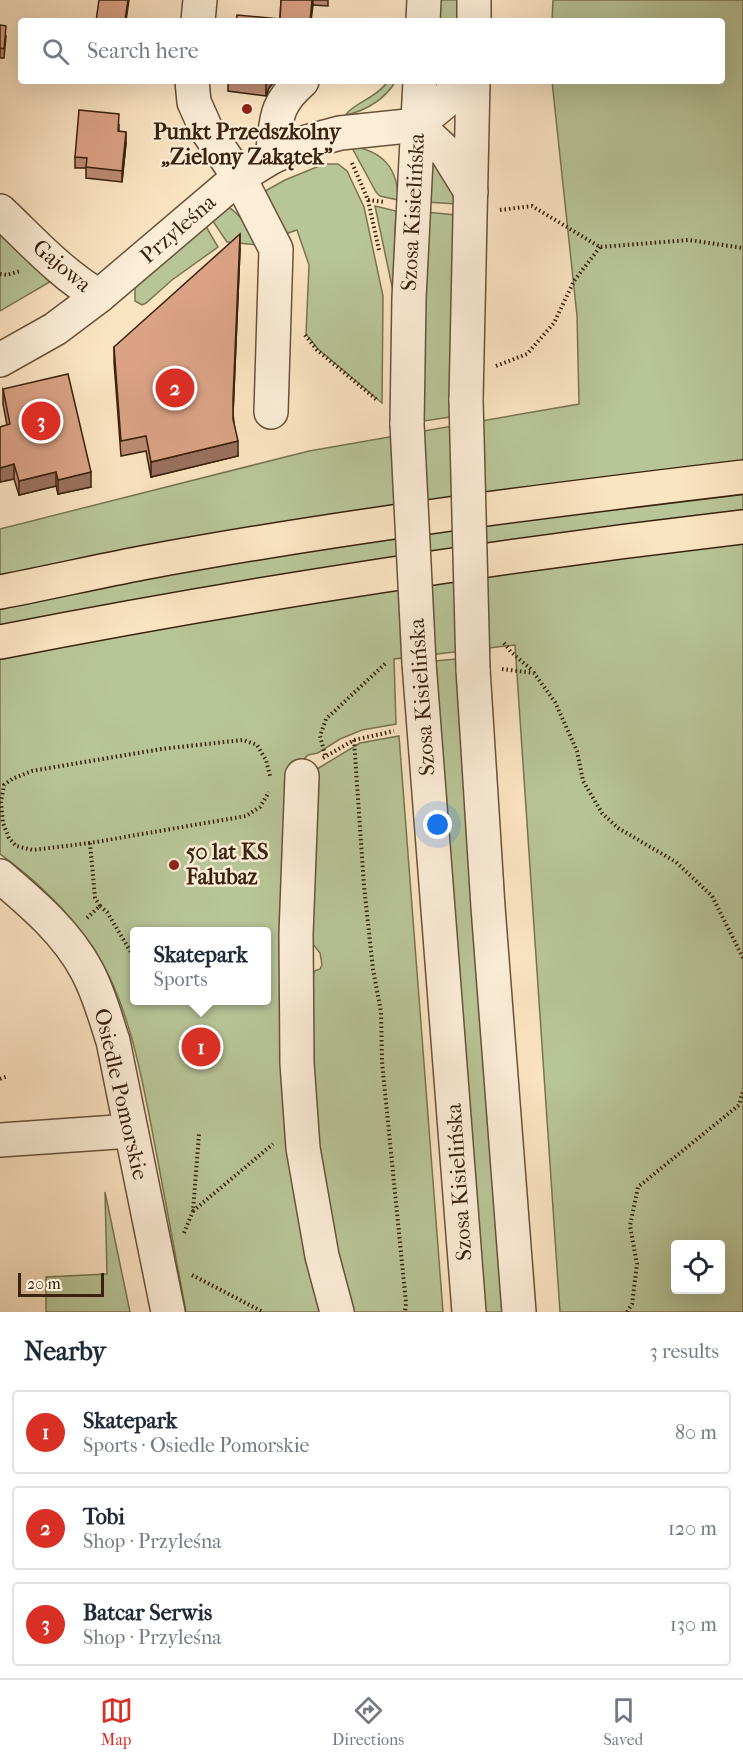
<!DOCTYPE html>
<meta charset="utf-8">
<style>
:root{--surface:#fff;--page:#f2f2f3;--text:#1f2937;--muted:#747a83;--line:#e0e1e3;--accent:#d93025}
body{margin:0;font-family:"IM FELL French Canon",serif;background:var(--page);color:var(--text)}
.controls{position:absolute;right:18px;bottom:18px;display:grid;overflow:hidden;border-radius:6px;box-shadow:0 6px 24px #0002}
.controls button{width:54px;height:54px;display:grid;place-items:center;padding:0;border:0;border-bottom:2px solid var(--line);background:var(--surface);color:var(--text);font:30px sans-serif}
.scale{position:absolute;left:18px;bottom:15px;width:86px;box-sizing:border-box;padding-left:6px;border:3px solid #3a220c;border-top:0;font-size:16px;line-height:21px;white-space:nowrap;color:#3a220c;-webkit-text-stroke:4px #fcedd7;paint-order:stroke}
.you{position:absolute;left:438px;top:825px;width:21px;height:21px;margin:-15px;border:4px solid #fff;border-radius:50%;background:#1a73e8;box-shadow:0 0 0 9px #1a73e833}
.badge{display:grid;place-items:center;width:39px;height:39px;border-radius:50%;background:var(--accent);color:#fff;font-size:20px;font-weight:700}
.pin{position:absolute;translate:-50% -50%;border:3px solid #fff;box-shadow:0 2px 6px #0006}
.popup{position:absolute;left:130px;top:927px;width:141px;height:78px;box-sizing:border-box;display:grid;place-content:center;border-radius:6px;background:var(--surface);filter:drop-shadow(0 2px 4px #0005);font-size:20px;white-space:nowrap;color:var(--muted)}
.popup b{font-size:22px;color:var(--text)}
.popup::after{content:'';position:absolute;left:50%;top:100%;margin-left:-12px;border:12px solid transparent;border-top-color:var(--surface)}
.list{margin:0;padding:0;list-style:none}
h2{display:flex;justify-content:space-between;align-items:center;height:78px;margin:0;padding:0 24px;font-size:26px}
h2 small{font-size:20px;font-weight:400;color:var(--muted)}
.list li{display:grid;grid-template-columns:39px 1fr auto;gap:18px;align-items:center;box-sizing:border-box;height:84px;margin:0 12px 12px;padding:0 12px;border:2px solid var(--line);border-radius:6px}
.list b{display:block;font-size:22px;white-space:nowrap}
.list p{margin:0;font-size:20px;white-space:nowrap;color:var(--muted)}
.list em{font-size:20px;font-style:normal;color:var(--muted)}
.icon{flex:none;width:33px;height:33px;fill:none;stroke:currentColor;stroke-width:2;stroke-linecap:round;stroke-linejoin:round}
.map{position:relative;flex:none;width:743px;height:1312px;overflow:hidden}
.search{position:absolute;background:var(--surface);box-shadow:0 6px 24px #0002;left:18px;right:18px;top:18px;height:66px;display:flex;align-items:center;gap:15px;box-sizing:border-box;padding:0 21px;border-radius:6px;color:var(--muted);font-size:22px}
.sheet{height:366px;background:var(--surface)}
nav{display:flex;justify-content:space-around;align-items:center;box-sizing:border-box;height:84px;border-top:2px solid var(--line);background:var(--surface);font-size:16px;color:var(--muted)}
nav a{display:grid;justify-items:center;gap:3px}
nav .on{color:var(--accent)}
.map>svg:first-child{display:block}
</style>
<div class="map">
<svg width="743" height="1312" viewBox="0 0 743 1312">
<rect width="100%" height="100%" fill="#fbe4c2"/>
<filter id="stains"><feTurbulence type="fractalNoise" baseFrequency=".00333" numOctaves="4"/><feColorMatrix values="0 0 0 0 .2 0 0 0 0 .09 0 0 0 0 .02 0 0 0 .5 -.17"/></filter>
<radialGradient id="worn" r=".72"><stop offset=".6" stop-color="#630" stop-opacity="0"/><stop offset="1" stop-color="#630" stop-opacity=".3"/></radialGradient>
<g fill="#b8c598" stroke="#797452" stroke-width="1.5" fill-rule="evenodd">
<path d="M438,0H459V21H437Z"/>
<path d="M553,0H743V1312H560L515,645L394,659L396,724L362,730L340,739L318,753L308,755L299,764L323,1312H186C176,1258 166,1204 156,1151C143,1084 130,1000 90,943C65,908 35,879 0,854V529L309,451L579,404L577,316L552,81H722V21H552ZM135,932H267V1000H135ZM676,1244H720V1290H676Z"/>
<path d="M388,81H396C384,100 368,110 346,115C349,106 378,97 388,81Z"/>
<path d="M351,146C383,151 398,168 398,200L380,196L376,192Z"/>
<path d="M429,158L452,183L456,204L426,202Z"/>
<path d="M324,164H338L347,171L364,207L383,296L382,403L318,349L306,334L309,265L297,230L285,234L258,195L285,180Z"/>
<path d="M224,205C240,211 249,231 258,245L227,242L210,217Z"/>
<path d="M375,206L396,211L393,291Z"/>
<path d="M425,212L456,215L450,417L424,421Z"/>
<path d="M204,223L218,247L172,280L146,303L142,305L135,301V285Z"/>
<path d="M0,228L53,280L0,311Z"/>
<path d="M456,659L504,1312H484L441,758L435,661Z"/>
<path d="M399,736L443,1312H348L320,1169L310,1025L314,971L320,969L322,965L320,953L309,939L317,769L360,743Z"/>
<path d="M105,1192L130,1312H46V1277L107,1274Z"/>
</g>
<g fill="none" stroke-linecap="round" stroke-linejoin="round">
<defs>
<g id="minor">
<path d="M198,21L200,0"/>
<path d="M423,21L424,0"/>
<path d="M474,21V0"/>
<path d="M192,81L194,102L206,129L239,177L276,249L271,412"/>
<path d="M417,125L447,153L471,192"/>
<path d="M272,157C277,121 273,106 302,81"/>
<path d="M0,211C31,240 61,274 99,296"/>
<path d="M0,360L55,329L99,296L239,177L272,157L303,143L340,133L417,125L447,100L458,81"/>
<path d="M466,400L473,81"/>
<path d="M407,424L409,298L420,81"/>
<path d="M419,663L469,1312"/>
<path d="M473,669L488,907L519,1312"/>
<path d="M302,776L296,934L297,1063L303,1148L322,1256L337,1312"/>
<path d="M0,876C33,904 67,933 87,971C99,993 105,1017 113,1041L168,1312"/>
<path d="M0,1140L131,1131"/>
</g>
<g id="highway">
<path d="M0,592C47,583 95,572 142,563C341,526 542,501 743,477"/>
<path d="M0,642C246,594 494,556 743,527"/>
</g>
</defs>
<use href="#minor" stroke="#6a523a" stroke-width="36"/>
<use href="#highway" stroke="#3a220c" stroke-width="36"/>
<g stroke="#3a220c" stroke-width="4" stroke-dasharray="1.5 3" stroke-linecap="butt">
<path d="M352,163L368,200L379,250"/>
<path d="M368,200L385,202"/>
<path d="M500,210L532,206L600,247L689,240L743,248"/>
<path d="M0,274L7,275L20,271"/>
<path d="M305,335L317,350L377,400"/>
<path d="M496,366L527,354L554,323L574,281L600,247"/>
<path d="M504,643L511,652L533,671"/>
<path d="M502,669L534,673L555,702L577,751L583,781L602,813L618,828L676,862L712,896L743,958"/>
<path d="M354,740L364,886L373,969L381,1012L382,1062L406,1303L405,1312"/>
<path d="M325,755L320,736L326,719L387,662"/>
<path d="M323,758L354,740L394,731"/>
<path d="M90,843L33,850L16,846L9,838L3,823L1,802L4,785L12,779L32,771L161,749L243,740L257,745L266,760L270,776"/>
<path d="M100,906L107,912L135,959"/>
<path d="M87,918L100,906L95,898L90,843L246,816L260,807L269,792"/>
<path d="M0,1079L8,1076"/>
<path d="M193,1211L273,1144"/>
<path d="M184,1233L193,1211L199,1134"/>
<path d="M192,1275L263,1312"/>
<path d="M627,1312L632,1304L637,1264L630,1226L638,1187L739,1105L743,1091"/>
</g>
<use href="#minor" stroke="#fcedd7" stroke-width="33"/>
<use href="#highway" stroke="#fbe4c2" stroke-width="33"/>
<defs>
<g id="minor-bridge">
<path d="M466,400L473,669"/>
<path d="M407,424L419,663"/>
</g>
</defs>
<use href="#minor-bridge" stroke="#6a523a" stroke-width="36" stroke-linecap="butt"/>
<use href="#minor-bridge" stroke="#fcedd7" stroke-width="33"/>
</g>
<g fill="#bc8b73" stroke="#3a220c" stroke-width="1.5">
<path d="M281,0H328V6L313,5L280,19Z"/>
<path d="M0,25L6,36L4,58H0Z"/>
<path d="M228,81H275L269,88L266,96L228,91Z"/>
<path d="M119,125V131L126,143L122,182L86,178V168H75V157Z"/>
<path d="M240,249L233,414L238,456L151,477L146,451L121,456L114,362V347Z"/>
<path d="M3,389L91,487L58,494L56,486L19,495L14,479L0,482V427L7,425L3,404Z"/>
</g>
<g fill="#99715e" stroke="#3a220c" stroke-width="1.5">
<path d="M128,0H129L126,21H125Z"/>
<path d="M312,0H313V5L311,21H310Z"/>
<path d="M267,81H275L269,88L266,96V83Z"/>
<path d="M126,132V143L122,182V171Z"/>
<path d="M240,234V249L233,414V399Z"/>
<path d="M238,441V456L151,477V462Z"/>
<path d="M14,464V479L0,482V468Z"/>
<path d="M56,472V486L19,495V481Z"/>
<path d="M91,472V487L58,494V480Z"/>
</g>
<g fill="#dba286" stroke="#3a220c" stroke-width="1.5">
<path d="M99,0H128L125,20L131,21H96Z"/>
<path d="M281,0H312L310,21H236L237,15L280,19Z"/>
<path d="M0,25L6,26L4,49L0,48Z"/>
<path d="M246,81H267L266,83Z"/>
<path d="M79,110L119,114L118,131L126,132L122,171L86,167L87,158L75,157Z"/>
<path d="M240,234L233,399V419L238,441L151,462L146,436L121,441L114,347Z"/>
<path d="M68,374L91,472L58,480L56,472L19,481L14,464L0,468V427L10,424L3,389Z"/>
</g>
<g fill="#8f2418" stroke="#fcedd7" stroke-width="2">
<circle cx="247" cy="109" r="6"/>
<circle cx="174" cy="865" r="6"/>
</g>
<g text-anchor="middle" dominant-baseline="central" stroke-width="5" stroke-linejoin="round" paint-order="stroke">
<g font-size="22" font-weight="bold" fill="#3a220c" stroke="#fcedd7">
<text x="247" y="132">Punkt Przedszkolny<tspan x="247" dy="25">„Zielony Zakątek”</tspan></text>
<text x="186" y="852" text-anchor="start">50 lat KS<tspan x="186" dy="25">Falubaz</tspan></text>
</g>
<g font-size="22" fill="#3a220c" stroke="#fcedd7">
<text transform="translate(413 212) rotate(-87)">Szosa Kisielińska</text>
<text transform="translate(178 229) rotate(-41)">Przyleśna</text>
<text transform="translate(62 266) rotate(40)">Gajowa</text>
<text transform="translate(422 697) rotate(-94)">Szosa Kisielińska</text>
<text transform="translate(121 1094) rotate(77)">Osiedle Pomorskie</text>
<text transform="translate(459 1182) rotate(-94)">Szosa Kisielińska</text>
</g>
</g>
<rect width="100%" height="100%" filter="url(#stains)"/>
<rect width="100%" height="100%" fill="url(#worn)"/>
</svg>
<div class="controls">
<button><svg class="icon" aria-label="locate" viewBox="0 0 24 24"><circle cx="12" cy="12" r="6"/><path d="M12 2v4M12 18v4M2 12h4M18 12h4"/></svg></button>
</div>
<div class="scale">20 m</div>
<div class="you"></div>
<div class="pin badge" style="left:201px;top:1047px">1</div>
<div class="popup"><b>Skatepark</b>Sports</div>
<div class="pin badge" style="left:175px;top:388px">2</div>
<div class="pin badge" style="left:41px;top:421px">3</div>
<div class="search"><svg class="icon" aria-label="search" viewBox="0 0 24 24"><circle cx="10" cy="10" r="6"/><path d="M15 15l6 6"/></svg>Search here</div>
</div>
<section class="sheet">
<h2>Nearby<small>3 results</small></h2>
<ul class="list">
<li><span class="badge">1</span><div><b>Skatepark</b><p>Sports · Osiedle Pomorskie</p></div><em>80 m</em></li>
<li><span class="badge">2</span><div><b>Tobi</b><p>Shop · Przyleśna</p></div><em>120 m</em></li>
<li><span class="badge">3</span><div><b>Batcar Serwis</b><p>Shop · Przyleśna</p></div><em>130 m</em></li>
</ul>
</section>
<nav>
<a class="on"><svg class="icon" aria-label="map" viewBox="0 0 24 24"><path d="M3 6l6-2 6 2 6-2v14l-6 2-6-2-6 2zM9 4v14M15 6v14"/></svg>Map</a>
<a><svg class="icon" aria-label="directions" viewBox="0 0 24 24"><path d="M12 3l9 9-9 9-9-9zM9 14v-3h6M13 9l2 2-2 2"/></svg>Directions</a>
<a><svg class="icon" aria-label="saved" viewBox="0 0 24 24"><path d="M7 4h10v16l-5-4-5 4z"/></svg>Saved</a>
</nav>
